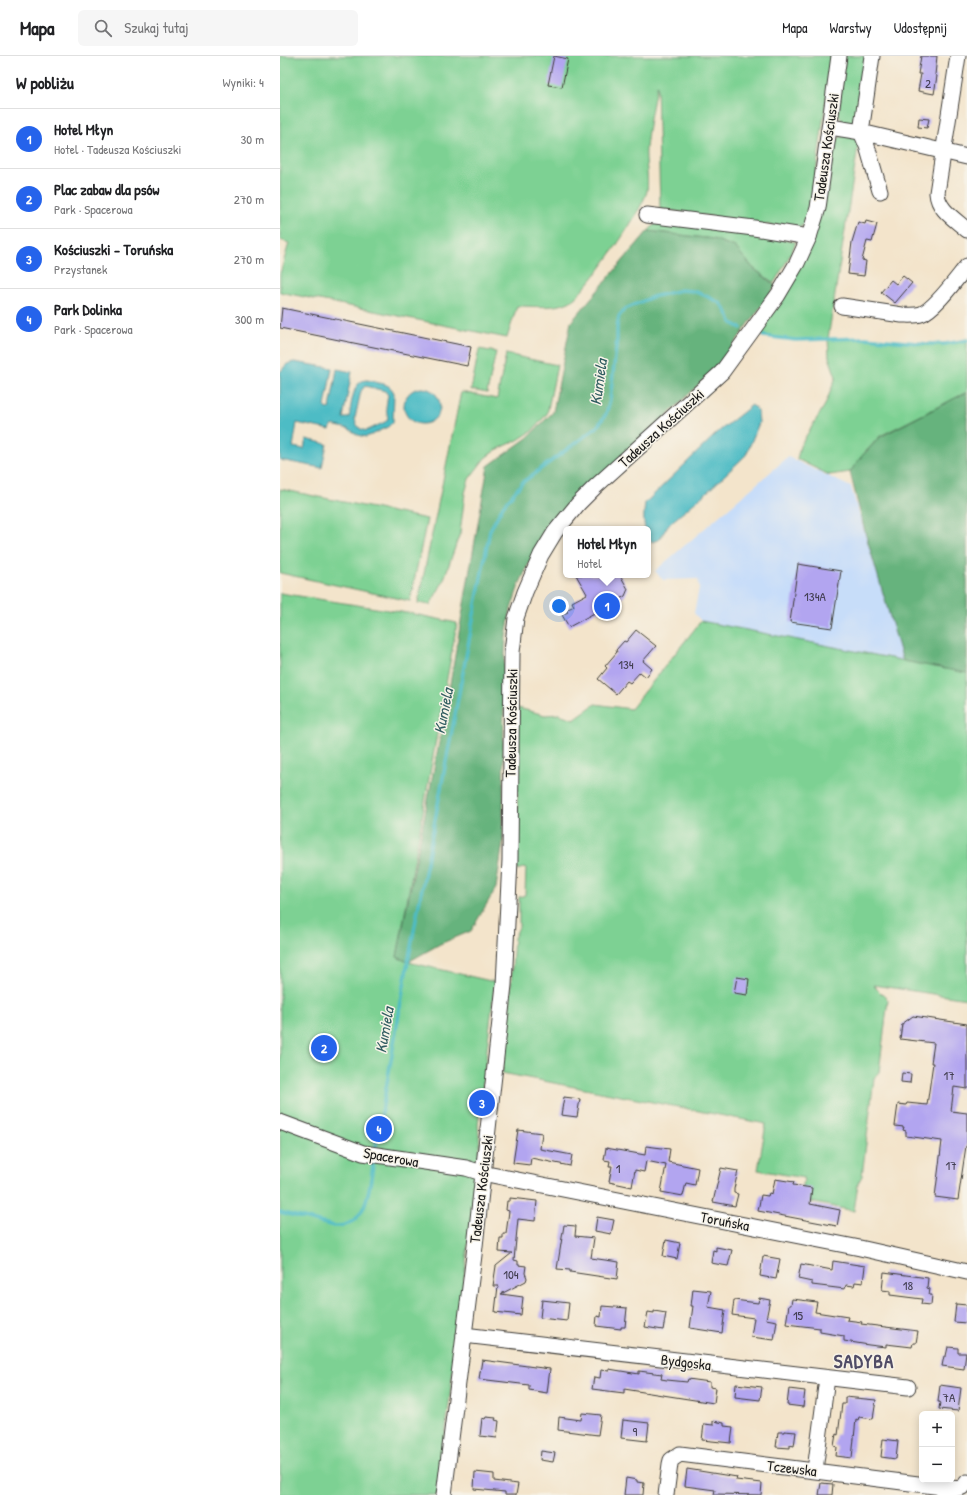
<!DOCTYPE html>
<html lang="pl">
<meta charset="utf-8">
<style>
:root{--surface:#fff;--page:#f6f6f6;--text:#202124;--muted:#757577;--line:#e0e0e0;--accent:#2563eb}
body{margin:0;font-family:"Patrick Hand",sans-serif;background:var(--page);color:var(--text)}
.controls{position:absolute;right:12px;bottom:12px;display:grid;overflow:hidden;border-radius:6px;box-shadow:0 2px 10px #0003}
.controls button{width:36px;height:36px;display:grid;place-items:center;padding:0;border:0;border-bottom:1px solid var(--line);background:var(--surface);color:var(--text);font:20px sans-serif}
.you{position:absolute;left:279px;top:550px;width:14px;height:14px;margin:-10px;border:3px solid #fff;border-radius:50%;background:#1a73e8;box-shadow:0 0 0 6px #1a73e833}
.badge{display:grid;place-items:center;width:26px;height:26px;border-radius:50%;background:var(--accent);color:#fff;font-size:13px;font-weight:700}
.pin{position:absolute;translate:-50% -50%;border:2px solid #fff;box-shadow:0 1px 4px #0006}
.popup{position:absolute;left:283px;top:470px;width:88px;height:52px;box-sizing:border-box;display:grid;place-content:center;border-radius:6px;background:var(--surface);filter:drop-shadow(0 1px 3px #0005);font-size:13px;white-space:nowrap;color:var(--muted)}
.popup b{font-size:15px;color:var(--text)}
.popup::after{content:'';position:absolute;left:50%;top:100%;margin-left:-8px;border:8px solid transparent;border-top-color:var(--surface)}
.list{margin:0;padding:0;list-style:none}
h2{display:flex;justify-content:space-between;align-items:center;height:52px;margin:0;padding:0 16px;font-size:17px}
h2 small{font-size:13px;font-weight:400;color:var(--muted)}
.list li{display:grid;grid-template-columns:26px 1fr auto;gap:12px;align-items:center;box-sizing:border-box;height:60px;padding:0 16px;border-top:1px solid var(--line)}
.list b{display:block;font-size:15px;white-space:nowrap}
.list p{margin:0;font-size:13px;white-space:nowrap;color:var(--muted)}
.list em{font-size:13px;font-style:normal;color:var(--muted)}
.icon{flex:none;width:22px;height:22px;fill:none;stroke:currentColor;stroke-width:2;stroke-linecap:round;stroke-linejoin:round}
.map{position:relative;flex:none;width:687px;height:1439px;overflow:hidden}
header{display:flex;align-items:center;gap:24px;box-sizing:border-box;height:56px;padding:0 20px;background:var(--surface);border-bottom:1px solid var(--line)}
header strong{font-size:19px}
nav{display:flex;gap:22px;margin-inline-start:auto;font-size:14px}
.search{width:280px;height:36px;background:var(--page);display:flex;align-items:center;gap:10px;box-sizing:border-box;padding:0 14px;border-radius:6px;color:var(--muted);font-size:15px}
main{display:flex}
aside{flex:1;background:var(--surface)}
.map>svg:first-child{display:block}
</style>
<header>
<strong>Mapa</strong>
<div class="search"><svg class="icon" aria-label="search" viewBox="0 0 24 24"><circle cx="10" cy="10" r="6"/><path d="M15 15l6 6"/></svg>Szukaj tutaj</div>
<nav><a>Mapa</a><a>Warstwy</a><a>Udostępnij</a></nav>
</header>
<main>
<aside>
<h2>W pobliżu<small>Wyniki: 4</small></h2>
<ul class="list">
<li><span class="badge">1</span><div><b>Hotel Młyn</b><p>Hotel · Tadeusza Kościuszki</p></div><em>30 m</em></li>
<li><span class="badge">2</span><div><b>Plac zabaw dla psów</b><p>Park · Spacerowa</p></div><em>270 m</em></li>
<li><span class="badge">3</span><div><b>Kościuszki - Toruńska</b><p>Przystanek</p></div><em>270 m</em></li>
<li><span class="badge">4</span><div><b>Park Dolinka</b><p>Park · Spacerowa</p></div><em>300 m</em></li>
</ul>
</aside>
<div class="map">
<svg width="687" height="1439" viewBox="0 0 687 1439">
<rect width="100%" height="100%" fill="#f7f3e8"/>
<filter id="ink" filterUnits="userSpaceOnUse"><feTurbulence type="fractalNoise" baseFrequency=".025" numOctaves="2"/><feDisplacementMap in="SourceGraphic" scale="8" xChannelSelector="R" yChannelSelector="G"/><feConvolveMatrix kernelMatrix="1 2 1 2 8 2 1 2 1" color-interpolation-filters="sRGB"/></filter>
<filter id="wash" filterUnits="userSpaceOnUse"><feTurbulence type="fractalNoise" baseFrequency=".012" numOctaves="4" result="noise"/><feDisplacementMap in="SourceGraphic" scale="16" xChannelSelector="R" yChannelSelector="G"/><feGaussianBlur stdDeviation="0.9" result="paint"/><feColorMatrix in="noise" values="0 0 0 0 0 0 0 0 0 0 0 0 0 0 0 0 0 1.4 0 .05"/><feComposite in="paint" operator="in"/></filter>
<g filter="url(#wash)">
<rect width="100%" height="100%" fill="#f3e4cb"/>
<path fill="#c7ddf9" d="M508,401L571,431L623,605L421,565L414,557L419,532L418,523L383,524L375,515Z"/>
<g fill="#7dd193" stroke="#4c7658">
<path d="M0,0H552L531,153L525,170L520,168L522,171L516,173L380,153L377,29C372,49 368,71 366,92C365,106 369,121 367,135C363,154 306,238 289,246C274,253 253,250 237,250L227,282L0,236V218L9,187L0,184Z"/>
<path d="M565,0H588L576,66L573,68L563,66L558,58Z"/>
<path d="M566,79L579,84L548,283L586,282L648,288H665L687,284V336L600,380L581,401L570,416L549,419L517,403L520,390L545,349L556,321L549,301L548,283L515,284L478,278L504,241L553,88L560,81Z"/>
<path d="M377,166L437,173L516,186L507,205L494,227L473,212L455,191L433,183L368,175Z"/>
<path d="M199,293L216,296L207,337L191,334Z"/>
<path d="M226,298L277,309L267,358L252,375L238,384L216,394L205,402L189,423L185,437L180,477L163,526L150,549L138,547L181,336L217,343Z"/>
<path d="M0,433L147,463L130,545L0,517Z"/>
<path d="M0,537L134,558L177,567L117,901L128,906L215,926L198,1069L200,1089L158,1439H0Z"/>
<path d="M421,565L687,617V943L593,929L608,944L599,1016L594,1022L582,1120L578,1127L574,1155L521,1144L524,1122L478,1114L486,1068L222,1017L229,960L234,882L239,871V841L245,839L246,811L237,814L238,652L265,659L279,658L294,663L315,648L351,653Z"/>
</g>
<g fill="#66b37d" stroke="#41684c">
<path d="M368,175L433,183L455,191L473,212L496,230L439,309L266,477L252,501L239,529L231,553L226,580L224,615L223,786L216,832L191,875L160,888L128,906L117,901L166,651L208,410L247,382L273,356L291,266Z"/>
<path d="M687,336V617L623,605L585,476L570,416L581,401L600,381Z"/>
</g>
<g fill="#4ebcc5" stroke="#356c70" fill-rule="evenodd">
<path d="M14,306L52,312L45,351L46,353L50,352L57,313L72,316L63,362H69C71,352 72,325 86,324C90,324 95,326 99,327C106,328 111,330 114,337L113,366L108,371L101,374L94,378L86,381L78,379L69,373L52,369L50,374L17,367L13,391L24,393L26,383L47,388L42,412L0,404V316L7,308ZM85,330L105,335L108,339L106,351L108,363L105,366L86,375L79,372L76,367L75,362L81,335Z"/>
<circle cx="142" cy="350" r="18"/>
<path d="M472,349L478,355L479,367L466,399L426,437L388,469L380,483L372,486L368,481V473H365C363,464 364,456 365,447L438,376Z"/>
</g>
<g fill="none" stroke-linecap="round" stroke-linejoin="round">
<g stroke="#4ebcc5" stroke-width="3.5">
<path d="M483,280L515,284L586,282L648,288H665L687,284"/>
<path d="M95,1096L128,906L210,474L223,450L243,426L317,371L326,358L330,344L337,284V270L339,260L345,253L372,241L401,234L413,235L424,239L440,247L445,253L452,267L461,272"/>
<path d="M0,1156L54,1170C89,1172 90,1127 94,1102"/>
</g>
</g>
<g id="blocks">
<g fill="#b2a5f0">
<path d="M274,0L288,3L282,31L268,29Z"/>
<path d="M641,0H657L655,19L657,20L654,38L638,35L641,18H638Z"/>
<path d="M639,62L649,63L647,72L638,71Z"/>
<path d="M586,165L597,168L592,186L587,185L582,204L586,205L584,220L568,218L572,186L578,166L585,168Z"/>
<path d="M623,220L632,227L615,247L601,236L611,224L616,228Z"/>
<path d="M2,252L191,291L187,310L0,272Z"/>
<path d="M518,508L561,515L552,572L510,566Z"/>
<path d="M296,519H340L348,533L345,540L289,571L282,559L288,556L286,554L294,550L292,546L307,538Z"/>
<path d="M356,574L376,590L363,605L372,613L366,621L360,616L350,627L347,625L336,638L318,623L327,612L325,610L337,596L336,594L344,585L346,586Z"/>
<path d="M457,921L469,923L467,939L454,937Z"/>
<path d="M633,960L687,968V1033L674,1031L671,1055L687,1057V1090H686L678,1144L655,1141L662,1085L626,1080V1075L623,1074L624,1071L615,1070L618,1048L626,1049L627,1047L647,1049L653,1007H651L654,987L620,983L622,968Z"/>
<path d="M622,1017L631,1018L630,1027L621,1026Z"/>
<path d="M284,1041L300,1043L297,1061L281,1059Z"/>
<path d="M238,1074L262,1077L260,1093L292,1099L290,1110L251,1102L250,1109L233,1107Z"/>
<path d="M366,1090L390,1093L388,1106L418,1112L415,1129L406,1127L403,1140L381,1136L386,1109L366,1105L364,1116L355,1114L352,1131L329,1126L332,1110H329L330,1105L324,1104L326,1092L365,1099Z"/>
<path d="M441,1112L458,1115L454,1133V1137L458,1138L455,1150L433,1146Z"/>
<path d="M495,1123L514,1126L513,1129L532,1132L530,1148L560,1154L557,1170L478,1155L481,1139L488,1140L489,1137L492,1138Z"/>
<path d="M230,1142L257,1145L255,1165L238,1163L234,1204L238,1205V1209L246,1210L245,1217L247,1222L246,1225L221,1238L243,1241L241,1259L215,1256L218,1230H213L216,1210L232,1197L219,1196L220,1182H223V1178H226L229,1155L226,1154L227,1145H230Z"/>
<path d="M317,1161L334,1164L331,1178L315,1175Z"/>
<path d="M284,1169L296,1170L295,1180L314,1182L311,1202L339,1206L337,1223L290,1216V1214L277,1213Z"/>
<path d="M386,1184L400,1187L397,1203L383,1200Z"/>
<path d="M436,1191L452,1194L448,1210L431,1207L433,1194L436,1195Z"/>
<path d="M483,1200L500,1203L496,1223L480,1220Z"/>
<path d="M553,1205L585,1210L583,1227L575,1226L574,1230L566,1229L565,1233L532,1229V1226L518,1223L521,1208L552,1214Z"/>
<path d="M604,1216L648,1222L647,1232L650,1233L649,1239H652L651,1249L641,1248L642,1243L610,1239V1235L602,1234Z"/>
<path d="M413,1233L431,1235L428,1251L445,1254L442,1277L410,1272L413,1250H411Z"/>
<path d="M479,1242L490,1244L486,1263L497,1265L494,1284L471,1281L474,1262L452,1259L454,1244L478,1247Z"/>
<path d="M512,1243L537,1246L535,1256L568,1261L567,1264L582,1266L581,1268L638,1275L636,1287H633L632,1291L606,1288V1291L589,1289L564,1285V1280L540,1276V1272L506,1268L509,1249H511Z"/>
<path d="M262,1244L289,1247L287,1265L260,1262Z"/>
<path d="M676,1248L687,1249V1267L674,1266Z"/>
<path d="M322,1250L347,1252L345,1271H341V1273L316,1270L317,1260L321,1261Z"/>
<path d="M374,1255L386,1257L383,1274L365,1271L368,1256L374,1257Z"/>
<path d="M668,1291L678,1292V1297H686L684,1313L662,1310L664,1300H666Z"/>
<path d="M202,1304L270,1313L267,1337L249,1334V1329L199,1323Z"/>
<path d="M329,1313L359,1318V1315L382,1318L381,1323L387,1324L407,1326L408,1323L430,1326V1331L436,1332L434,1347L344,1333V1337L312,1333L314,1321L320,1322L321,1314L329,1315Z"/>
<path d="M456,1328L482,1331L480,1344L455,1341Z"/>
<path d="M660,1329L681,1332L678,1355L659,1353L660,1346H658Z"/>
<path d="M509,1333L525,1335L523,1351L507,1349Z"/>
<path d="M565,1341L596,1344L593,1363L579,1361L578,1364L576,1363L572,1402L556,1400L557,1391L554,1390L556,1378L558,1379L562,1348H565Z"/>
<path d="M302,1357L321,1359L318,1379L278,1374L279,1361L301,1364Z"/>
<path d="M206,1361L216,1362L215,1364L219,1365L217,1382L200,1380L202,1362L205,1363Z"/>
<path d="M343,1364L369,1367L367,1385L341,1382Z"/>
<path d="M433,1365L444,1367V1370L453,1371L451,1387L422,1384L424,1368L433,1369Z"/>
<path d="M504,1375L516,1376L514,1390L510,1389V1392L496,1391L498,1376H504Z"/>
<path d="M603,1383L618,1385L616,1403L601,1401Z"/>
<path d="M261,1395L275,1397L273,1406L260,1404Z"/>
<path d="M407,1413L457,1421L456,1424L482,1427L481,1439L434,1438L435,1434L405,1430Z"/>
<path d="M195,1416L214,1418V1425L238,1428L236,1439H225V1436L194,1433Z"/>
<path d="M346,1422L357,1424V1426L364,1427L363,1439H344Z"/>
<path d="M541,1427L553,1428L552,1439H539Z"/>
</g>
</g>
</g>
<g filter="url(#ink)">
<use href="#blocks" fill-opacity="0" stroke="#3c3a36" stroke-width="1"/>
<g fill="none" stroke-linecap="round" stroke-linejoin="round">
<defs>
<g id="minor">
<path d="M592,0L581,76L587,90L600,135"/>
<path d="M678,0L657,137C658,154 675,163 687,174"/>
<path d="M550,71L581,76L687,101"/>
<path d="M367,159L474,172L529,181"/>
<path d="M562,250L622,259C628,259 635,260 641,258C655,253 677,222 687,210"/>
<path d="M0,1066L83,1097L186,1112L202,1117L580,1192L687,1216"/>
<path d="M184,1279L628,1331"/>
<path d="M535,1414L547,1322"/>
<path d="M164,1439L194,1199L224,929L230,804L232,596L236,562L245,536L261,499L275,476L298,448L315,431L442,316L498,239L517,207L529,181L538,152L559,0"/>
<path d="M386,1439L390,1408L391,1404L400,1398L670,1432"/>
<path d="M669,1439L670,1432C678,1433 683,1433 687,1426"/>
</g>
</defs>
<use href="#minor" stroke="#3c3a36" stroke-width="17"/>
<use href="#minor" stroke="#fff" stroke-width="15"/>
</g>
</g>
<g text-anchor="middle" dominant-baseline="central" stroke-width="3" stroke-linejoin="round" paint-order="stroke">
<g font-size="13" fill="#423e51">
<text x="648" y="27">2</text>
<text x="535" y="540">134A</text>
<text x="346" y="608">134</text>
<text x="669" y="1019">17</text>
<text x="671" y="1109">17</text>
<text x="338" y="1112">1</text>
<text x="231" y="1218">104</text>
<text x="628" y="1229">18</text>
<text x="518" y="1259">15</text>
<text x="669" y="1341">7A</text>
<text x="355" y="1375">9</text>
</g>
<g font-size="15" fill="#1c1c1c" stroke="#f7f3e8">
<text transform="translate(546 91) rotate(-82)">Tadeusza Kościuszki</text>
<text transform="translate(381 372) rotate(-42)">Tadeusza Kościuszki</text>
<text transform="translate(231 667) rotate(-89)">Tadeusza Kościuszki</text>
<text transform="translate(111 1101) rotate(10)">Spacerowa</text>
<text transform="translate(201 1133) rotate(-83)">Tadeusza Kościuszki</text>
<text transform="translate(445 1165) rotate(11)">Toruńska</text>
<text transform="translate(406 1306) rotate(7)">Bydgoska</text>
<text transform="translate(512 1412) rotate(7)">Tczewska</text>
</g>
<g font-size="16" font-style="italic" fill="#305c60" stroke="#f7f3e8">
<text transform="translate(318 326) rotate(-82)">Kumiela</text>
<text transform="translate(163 655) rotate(-79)">Kumiela</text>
<text transform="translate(104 974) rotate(-80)">Kumiela</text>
</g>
<g font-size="19" font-weight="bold" letter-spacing="1" fill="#504c66" stroke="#f7f3e8">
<text x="584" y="1305">SADYBA</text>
</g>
</g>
</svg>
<div class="controls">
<button>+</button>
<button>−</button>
</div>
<div class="you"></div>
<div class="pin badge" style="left:327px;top:550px">1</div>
<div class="popup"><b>Hotel Młyn</b>Hotel</div>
<div class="pin badge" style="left:44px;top:992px">2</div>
<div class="pin badge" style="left:202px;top:1047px">3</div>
<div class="pin badge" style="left:99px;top:1073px">4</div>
</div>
</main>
